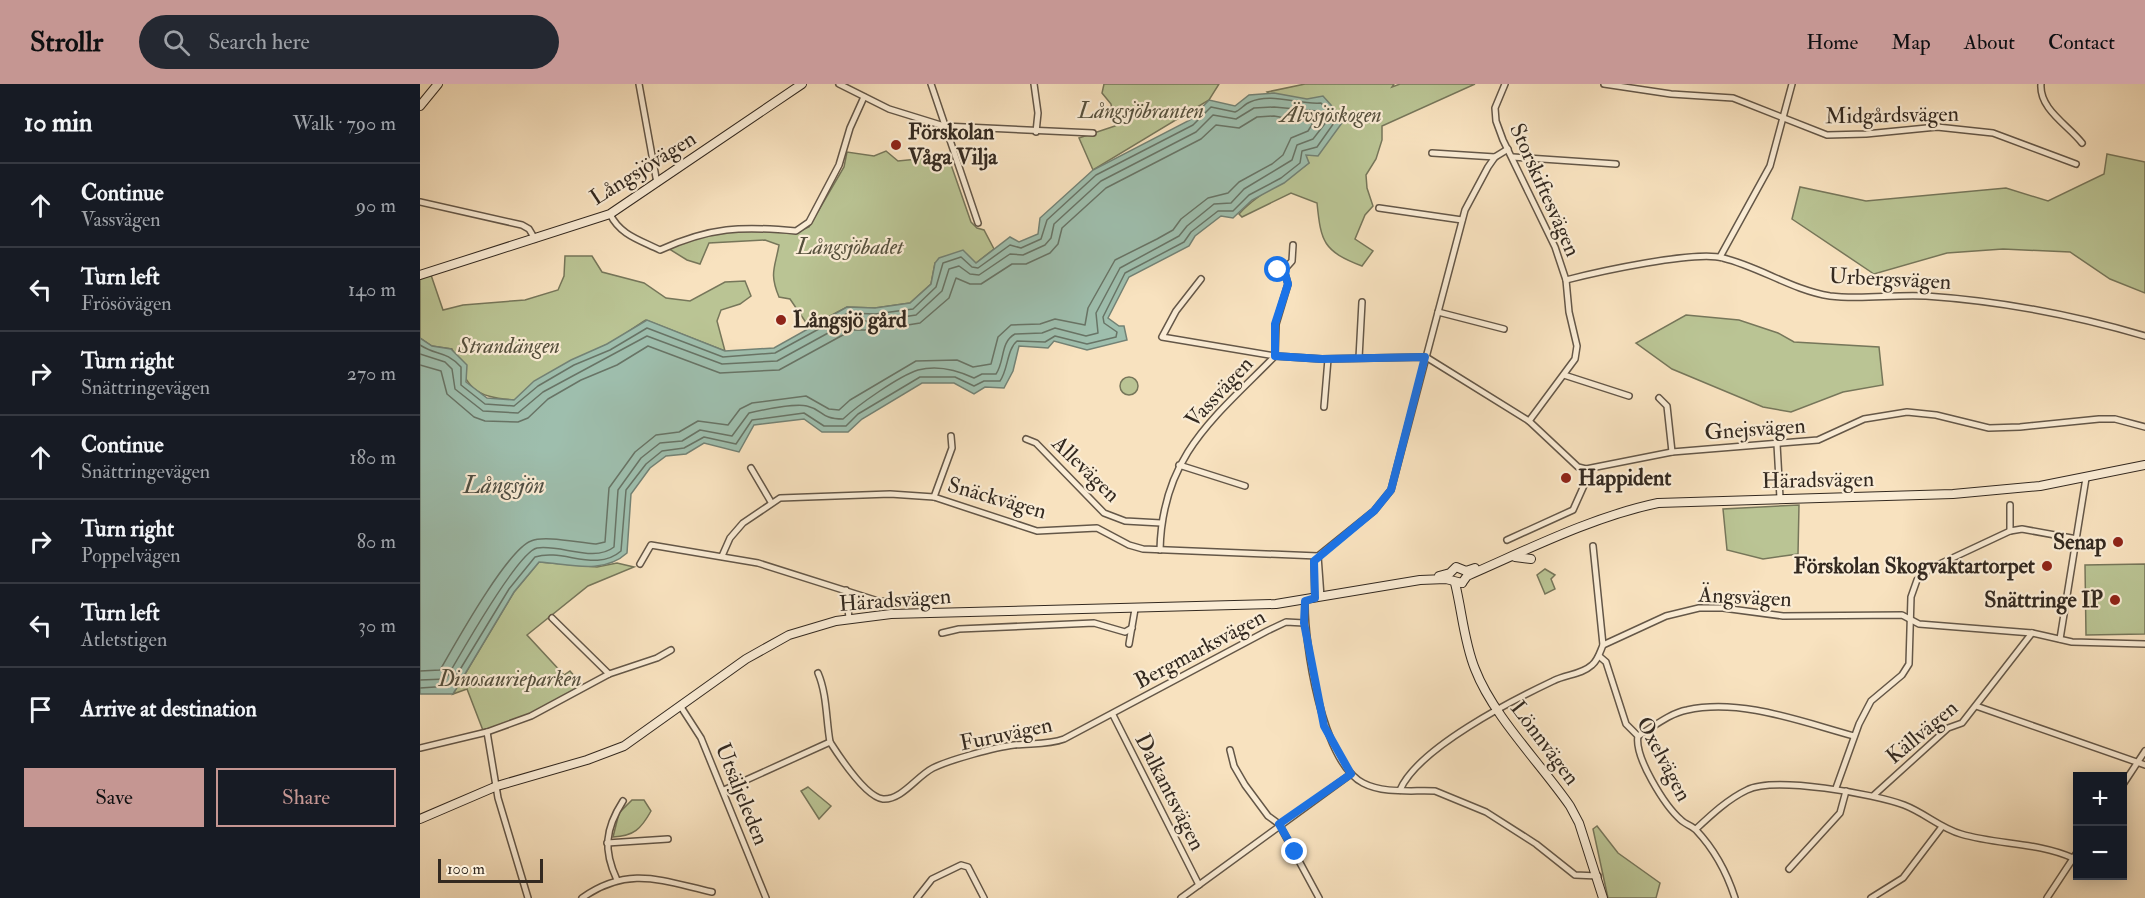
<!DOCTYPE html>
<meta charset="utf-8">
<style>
:root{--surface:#171b24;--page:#242831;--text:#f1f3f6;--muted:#9ea1a6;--line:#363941;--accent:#c59692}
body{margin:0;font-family:"IM FELL Double Pica",serif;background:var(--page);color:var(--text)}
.controls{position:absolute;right:18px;bottom:18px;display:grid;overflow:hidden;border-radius:0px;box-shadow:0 3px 15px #0003}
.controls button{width:54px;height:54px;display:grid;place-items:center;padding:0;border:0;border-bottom:2px solid var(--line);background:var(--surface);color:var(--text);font:30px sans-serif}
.scale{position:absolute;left:18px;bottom:15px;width:105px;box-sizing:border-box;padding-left:6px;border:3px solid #332920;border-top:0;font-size:16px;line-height:21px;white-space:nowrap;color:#332920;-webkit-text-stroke:4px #faecd5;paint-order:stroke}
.stop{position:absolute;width:18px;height:18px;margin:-14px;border:4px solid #1a73e8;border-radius:50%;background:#fff}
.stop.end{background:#1a73e8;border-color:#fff;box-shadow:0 2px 6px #0008}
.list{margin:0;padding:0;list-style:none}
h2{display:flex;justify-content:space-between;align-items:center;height:78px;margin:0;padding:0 24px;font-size:26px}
h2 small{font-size:20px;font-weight:400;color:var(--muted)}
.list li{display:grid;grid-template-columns:39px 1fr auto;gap:18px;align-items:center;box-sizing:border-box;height:84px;padding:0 24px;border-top:2px solid var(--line)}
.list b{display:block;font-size:22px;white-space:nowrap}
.list p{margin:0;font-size:20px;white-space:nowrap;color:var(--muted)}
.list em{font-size:20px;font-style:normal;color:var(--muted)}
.actions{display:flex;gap:12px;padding:18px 24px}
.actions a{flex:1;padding:14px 0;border:2px solid var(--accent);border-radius:0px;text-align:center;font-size:21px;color:var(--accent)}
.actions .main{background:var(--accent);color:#111}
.icon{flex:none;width:33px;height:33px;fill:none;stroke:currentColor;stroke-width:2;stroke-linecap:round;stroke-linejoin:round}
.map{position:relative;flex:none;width:1725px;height:814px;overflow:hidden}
header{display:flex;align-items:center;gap:36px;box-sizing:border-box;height:84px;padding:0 30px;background:var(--accent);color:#111}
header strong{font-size:28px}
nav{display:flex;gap:33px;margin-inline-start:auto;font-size:21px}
.search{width:420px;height:54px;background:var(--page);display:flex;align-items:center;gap:15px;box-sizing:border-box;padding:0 21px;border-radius:33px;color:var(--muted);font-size:22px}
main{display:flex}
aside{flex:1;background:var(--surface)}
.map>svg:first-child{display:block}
</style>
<header>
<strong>Strollr</strong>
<div class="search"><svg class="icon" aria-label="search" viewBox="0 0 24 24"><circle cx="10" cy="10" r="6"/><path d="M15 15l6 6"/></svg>Search here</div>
<nav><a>Home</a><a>Map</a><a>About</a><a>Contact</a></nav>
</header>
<main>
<aside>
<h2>10 min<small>Walk · 790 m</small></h2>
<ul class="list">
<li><svg class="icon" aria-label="ahead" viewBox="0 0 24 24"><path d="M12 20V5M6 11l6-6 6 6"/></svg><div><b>Continue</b><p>Vassvägen</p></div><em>90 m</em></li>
<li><svg class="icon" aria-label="left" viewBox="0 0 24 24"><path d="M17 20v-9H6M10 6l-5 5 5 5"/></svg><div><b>Turn left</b><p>Frösövägen</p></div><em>140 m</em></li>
<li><svg class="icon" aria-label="right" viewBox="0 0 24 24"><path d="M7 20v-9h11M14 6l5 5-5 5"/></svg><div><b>Turn right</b><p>Snättringevägen</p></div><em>270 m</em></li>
<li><svg class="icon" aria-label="ahead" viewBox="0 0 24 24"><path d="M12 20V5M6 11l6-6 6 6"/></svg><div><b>Continue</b><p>Snättringevägen</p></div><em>180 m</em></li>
<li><svg class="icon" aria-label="right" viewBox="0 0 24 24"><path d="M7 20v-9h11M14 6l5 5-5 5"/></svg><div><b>Turn right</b><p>Poppelvägen</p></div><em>80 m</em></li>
<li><svg class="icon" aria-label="left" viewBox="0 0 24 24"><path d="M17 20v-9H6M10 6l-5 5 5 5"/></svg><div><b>Turn left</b><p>Atletstigen</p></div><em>30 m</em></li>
<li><svg class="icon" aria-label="arrive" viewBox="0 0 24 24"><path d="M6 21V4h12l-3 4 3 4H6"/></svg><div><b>Arrive at destination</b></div></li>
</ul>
<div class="actions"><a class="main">Save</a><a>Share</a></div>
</aside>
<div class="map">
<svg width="1725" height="814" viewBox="0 0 1725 814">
<rect width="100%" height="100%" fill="#f8e2bf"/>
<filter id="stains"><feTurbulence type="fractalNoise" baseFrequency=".00333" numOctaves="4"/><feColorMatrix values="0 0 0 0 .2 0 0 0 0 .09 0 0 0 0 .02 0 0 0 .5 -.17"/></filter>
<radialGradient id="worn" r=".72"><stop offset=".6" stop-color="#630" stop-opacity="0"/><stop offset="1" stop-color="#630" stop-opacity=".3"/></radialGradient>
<g fill="#bac494" stroke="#76765a" stroke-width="1.5">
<path d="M684,0H799L789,16L673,86L659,54L695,42L691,20L682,9Z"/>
<path d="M885,0H974L972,3L980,0H1055L962,42V56L956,75L946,91L947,104L953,122L945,131L935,155L953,167L942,182C903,167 901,158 897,119L871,109L822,133L819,130C838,109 866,97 889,79L885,71L892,69L881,42L847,8Z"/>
<path d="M466,67L478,77L528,72L551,138L557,144L564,146L574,165L556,179H515L511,200L490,219L455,224L427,223L389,243L370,215L359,213C349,189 355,184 359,161L345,156L289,159L280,180L267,176L246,163L310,144L375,149L389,143L424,83L427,68L454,72Z"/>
<path d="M1687,70L1725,78V209L1690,195L1650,168L1583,165L1527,169L1454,190L1372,135L1380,103L1446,117L1586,104L1628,117L1684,90Z"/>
<path d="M145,172H172L182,188L224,199L246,214L270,217L305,198L325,197L331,212L320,220L301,226L297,237L305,267L226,236C213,244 200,254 186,261C151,278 124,288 95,316C51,313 48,303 32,265L12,262L0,254V195L11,191L23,226L43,221L105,216L138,206L144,192Z"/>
<path d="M1266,231L1319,236L1358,249L1374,258L1459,263L1463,301L1423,308L1371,328L1343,323L1252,285L1216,259Z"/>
<circle cx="709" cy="302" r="9"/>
<path d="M1379,421L1378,470L1343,475L1307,466L1303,425Z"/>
<path d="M119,478L177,483L197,479L214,483L168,502L107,551L144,591L150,587L164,603L111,632L64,649L47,605L33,610L94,508Z"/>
<path d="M1725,480V550L1666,551L1665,481Z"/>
<path d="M1125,485L1135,491L1131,495L1135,505L1125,510L1117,491Z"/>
<path d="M388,703L411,722L399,735L381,707Z"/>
<path d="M212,716H224L231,727C221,745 214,752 193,753L199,729Z"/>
<path d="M1177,742L1198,769L1240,799L1236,814H1188L1173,745Z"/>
</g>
<path fill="#9ebead" stroke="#738275" stroke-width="1.5" d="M854,9L887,15L903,12L919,30L927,32L898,72L886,71L889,79L864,99L832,116L813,134L801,132L775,152L769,162L709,193L688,234L699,242H704L707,256L667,266L634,257L628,264L599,262L593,287L584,304L565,303L554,310L534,299H502L442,335L428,348H402L384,335L334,341L319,368L284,359L266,370L246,372L230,384L211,410L207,469C183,491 149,480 119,478L94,508L33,610H0V254L12,262L31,265L47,281L46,298L67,314L94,316L114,297L151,276L187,260L227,236L305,267L354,264L427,223L455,224L490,219L511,200L515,179L519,174L543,166L556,179L590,153L599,158L618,150L620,134L673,86L770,36L789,16L815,22L829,11Z"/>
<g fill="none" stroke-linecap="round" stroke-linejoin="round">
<g stroke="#687466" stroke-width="1.5">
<path d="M0,261C17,272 25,266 41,283V301L65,320L94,322L118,302L154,281L190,266L227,244L303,273L355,269L428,229L455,230L493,225L516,203L523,179L541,173L552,183L558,184L590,161L601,164L621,155L627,136L676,91L773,41L791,23L815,28C821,26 824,20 830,18C851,8 879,21 901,19L916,36L897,63L882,67L880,79L861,94L829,111L813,127H798L771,148L764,158L705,189L683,233L684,239L697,248L696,253L667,260L635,252L625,258L597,257C587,265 588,286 580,297H564L554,302L535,293H500L438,330L426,342H404L384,329L332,336L316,360L284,353L264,364L242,367L226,380L206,406L201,467C176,489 143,464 115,473L89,505L30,602L0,604"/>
<path d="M0,270L25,278L32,285L35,305L63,327L98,329L123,308L227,252L302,280L357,277L430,237H456L496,231L522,207L529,185L539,182L550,190L559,191L590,170L603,171L625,161L631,154L634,140L681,97L776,48L793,31L816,35L834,24L854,23L897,27L907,37L893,55L877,61L872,76L824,105L811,119L794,120L767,142L759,152L700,184L676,229L678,249L666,252L635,244L622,249L595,250C580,258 585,277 576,290H562L554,294C537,286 517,281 498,286C479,292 438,321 423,335C400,335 404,326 387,322C376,319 342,326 329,329L312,352L280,346L262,357L240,359L221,374L198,406L194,463C174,479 140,460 117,464C98,468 38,574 26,595L0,596"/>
<path d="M0,281L21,287L27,310L54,333L65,337L98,338L108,334L128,315L161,296L197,281L228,262L300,289L359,286L432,246H457L500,239L529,214L536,194L550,200H561L592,180H606L630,169L638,160L642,144L686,104L781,55L796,41L819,44L837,33L854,32L893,39L888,47L871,54L863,71L852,80L819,98L808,109L788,114L761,135L753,146L737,155L695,176L668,224L665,241L635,235L620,240L591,241L578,253L571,280L553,283L537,276L496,277L430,316L419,326L409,325L386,312L332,319L320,325L308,341L278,337L259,348L236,351L215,368L189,404L185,458L176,460C159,459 125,451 111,457C87,466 35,560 20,586L0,587"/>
</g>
<defs>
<g id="street">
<path d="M219,0L237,99"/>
<path d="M419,0L469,25L524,42L673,49"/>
<path d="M511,0L558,139"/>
<path d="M614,0L618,29L616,48"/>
<path d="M1085,0L1075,24L1076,37L1083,56L1135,163L1146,196L1149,228L1157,262L1155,275L1109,337"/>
<path d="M1184,0L1251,10L1313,14L1407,51L1446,50L1517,43L1573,49L1656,80"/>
<path d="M1621,0C1619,25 1648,41 1662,59"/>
<path d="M1012,69L1075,73"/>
<path d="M1093,73L1196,80"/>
<path d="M0,118L102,141L109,145L115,155"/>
<path d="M959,124L1042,136"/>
<path d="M190,130C200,151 220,156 240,166C290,143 322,142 376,147L389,138L419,81L430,44L444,13"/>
<path d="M1300,173L1350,82L1372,0"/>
<path d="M850,183L864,186"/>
<path d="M781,195L756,227L742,253L855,272L902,275L1006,273L1109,337L1158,383L1166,385"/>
<path d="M1146,196C1177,188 1276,166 1303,174C1340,183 1372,206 1410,212C1442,216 1474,210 1506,212C1580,217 1654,231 1725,252"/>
<path d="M1018,228L1084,245"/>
<path d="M939,274L942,218"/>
<path d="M1144,291L1209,312"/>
<path d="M1239,314L1247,322L1252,368"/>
<path d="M904,323L908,275"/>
<path d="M606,355L616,359L684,429L705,437L741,439"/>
<path d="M1357,360L1360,414"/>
<path d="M759,381L825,402"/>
<path d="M331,384L351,418"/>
<path d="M1166,385L1252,368L1398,356L1444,335L1487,328L1516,331L1569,344L1600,343L1679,335H1695L1725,343"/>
<path d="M514,413L532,364L531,352"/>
<path d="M1590,447V421"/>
<path d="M1087,456L1153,426L1166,397V385"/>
<path d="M1173,462L1183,561"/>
<path d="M740,466C742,372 794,334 855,272L856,240L868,200L864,186L872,177L873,161"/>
<path d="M302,472L310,454L323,439L360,414L470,410L514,413L617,447L677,444L709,461L723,465L898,472"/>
<path d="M898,472L901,513"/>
<path d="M220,480L231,461L338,479L458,517L501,518"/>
<path d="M426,506L429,534"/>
<path d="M895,514L894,477L898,472L954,427L971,406L1045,126L1068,83L1075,73L1088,65"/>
<path d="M885,517C884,559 902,678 943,699C964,710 992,706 1015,707L1066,728L1116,760L1155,791L1178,792"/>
<path d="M132,534L189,590"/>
<path d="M522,549L539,545L674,539L705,548L712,544"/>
<path d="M1640,555L1666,394"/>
<path d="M709,560L715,525"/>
<path d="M1179,572L1186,578L1206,640L1218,652C1214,673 1245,722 1261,736C1265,740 1272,742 1276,746C1294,765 1307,789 1315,814"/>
<path d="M398,589C407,610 406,635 410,658"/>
<path d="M1556,622L1725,681"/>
<path d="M261,623L281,654L346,814"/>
<path d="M693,631L779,801"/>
<path d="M67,648L78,714L108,814"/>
<path d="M1218,652C1233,643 1250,629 1267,626C1321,614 1382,638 1434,652"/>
<path d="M0,664L67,648L111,632L189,590L237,574L251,566"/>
<path d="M810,666L814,682L825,701L848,732L859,740L899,814"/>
<path d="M1702,702L1725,667"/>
<path d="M1416,704L1439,640L1451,617L1482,591L1489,580L1491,513L1497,496L1511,484L1590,447L1602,445L1657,455"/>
<path d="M304,706L410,658C419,672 446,713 463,715C482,716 497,692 513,684C529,676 576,663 594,661C611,659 628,661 644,655L847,547L866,538L884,539"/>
<path d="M980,706C998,664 1093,616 1133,597C1146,590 1161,591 1172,581C1178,576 1180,568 1183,561L1246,532L1279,524H1303L1363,532L1482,531L1499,540L1612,549L1652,558L1725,560"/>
<path d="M1454,711L1528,644L1542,639L1612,549"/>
<path d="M1276,745C1291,731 1308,715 1327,706C1354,692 1455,710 1484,721C1505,729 1520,744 1541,750C1578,761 1617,758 1653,774"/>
<path d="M187,759L248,755"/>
<path d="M1369,785L1420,729L1426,707"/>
<path d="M197,796C183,766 185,745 203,717"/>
<path d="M162,814C209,781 242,797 292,808"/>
<path d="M497,814L512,795L541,781L548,783L564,814"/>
<path d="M761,814L931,690"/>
<path d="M1451,814L1483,794L1521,744"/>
<path d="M1627,814L1658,767"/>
</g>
<g id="secondary">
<path d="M0,22L18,0"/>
<path d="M0,191L190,130L382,0"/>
<path d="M1095,473L1111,475"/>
<path d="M1019,492L1030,489L1036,483L1046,487L1055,484"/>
<path d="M1035,499C1042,527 1044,558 1055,585C1073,632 1121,680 1150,722L1159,739L1183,814"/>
<path d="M1042,499L1047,492C1109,465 1172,433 1238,419L1533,410L1620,402L1725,381"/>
<path d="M0,735L77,702L167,676L204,662L326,575L369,551L416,537L471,530L856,520L1000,496L1026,495L1042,499"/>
</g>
</defs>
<use href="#street" stroke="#645748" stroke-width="8"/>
<use href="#secondary" stroke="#332920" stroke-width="10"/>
<use href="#street" stroke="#faecd5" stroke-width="5"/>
<use href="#secondary" stroke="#faecd5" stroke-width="8"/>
</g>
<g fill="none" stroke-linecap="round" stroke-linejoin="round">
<path stroke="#1a73e8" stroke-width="8" d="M858,186H864L868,200L855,240V272L902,275L1005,273L971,406L954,427L894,477L895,514L885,517L884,539L904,642L931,690L859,740L875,768"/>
</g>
<g fill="#8f2418" stroke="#faecd5" stroke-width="2">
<circle cx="476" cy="61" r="6"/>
<circle cx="361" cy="236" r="6"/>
<circle cx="1146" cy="394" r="6"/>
<circle cx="1698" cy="458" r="6"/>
<circle cx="1627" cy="482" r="6"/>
<circle cx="1695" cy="516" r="6"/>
</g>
<g text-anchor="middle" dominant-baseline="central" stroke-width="4.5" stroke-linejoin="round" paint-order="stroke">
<g font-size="22" font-style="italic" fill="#55503d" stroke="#faecd5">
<text x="721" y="27">Långsjöbranten</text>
<text x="911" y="31">Älvsjöskogen</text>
<text x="430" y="163">Långsjöbadet</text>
<text x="89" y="262">Strandängen</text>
<text x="90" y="595">Dinosaurieparken</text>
</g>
<g font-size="22" fill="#332920" stroke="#faecd5">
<text transform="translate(1472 31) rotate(-1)">Midgårdsvägen</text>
<text transform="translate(223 84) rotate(-32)">Långsjövägen</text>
<text transform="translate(1125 106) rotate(66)">Storskiftesvägen</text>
<text transform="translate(1470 195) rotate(3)">Urbergsvägen</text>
<text transform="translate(799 308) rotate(-47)">Vassvägen</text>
<text transform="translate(1335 345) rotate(-4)">Gnejsvägen</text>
<text transform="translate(666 385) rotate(44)">Allevägen</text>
<text transform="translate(1398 396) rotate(-1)">Häradsvägen</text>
<text transform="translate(577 414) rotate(16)">Snäckvägen</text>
<text transform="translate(1325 513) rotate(3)">Ängsvägen</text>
<text transform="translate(475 516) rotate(-4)">Häradsvägen</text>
<text transform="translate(780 565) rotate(-28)">Bergmarksvägen</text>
<text transform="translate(1502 648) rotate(-40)">Källvägen</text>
<text transform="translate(586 650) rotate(-12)">Furuvägen</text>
<text transform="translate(1125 659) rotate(53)">Lönnvägen</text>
<text transform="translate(1244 675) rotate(62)">Oxelvägen</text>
<text transform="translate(750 708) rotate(63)">Dalkantsvägen</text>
<text transform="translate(322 710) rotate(68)">Utsäljeleden</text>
</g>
<g font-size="22" font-weight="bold" fill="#332920" stroke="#faecd5" text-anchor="start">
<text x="488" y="48">Förskolan<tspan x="488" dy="25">Våga Vilja</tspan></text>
<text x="373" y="236">Långsjö gård</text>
<text x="1158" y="394">Happident</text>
<text x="1686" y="458" text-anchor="end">Senap</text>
<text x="1615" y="482" text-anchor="end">Förskolan Skogvaktartorpet</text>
<text x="1683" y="516" text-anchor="end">Snättringe IP</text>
</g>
<g font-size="24" font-style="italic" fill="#4e4e43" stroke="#faecd5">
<text x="84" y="401">Långsjön</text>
</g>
</g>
<rect width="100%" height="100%" filter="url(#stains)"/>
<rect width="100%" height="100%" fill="url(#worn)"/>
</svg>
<div class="controls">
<button>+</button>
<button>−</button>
</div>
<div class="scale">100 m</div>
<div class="stop" style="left:858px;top:186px"></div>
<div class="stop end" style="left:875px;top:768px"></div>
</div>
</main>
